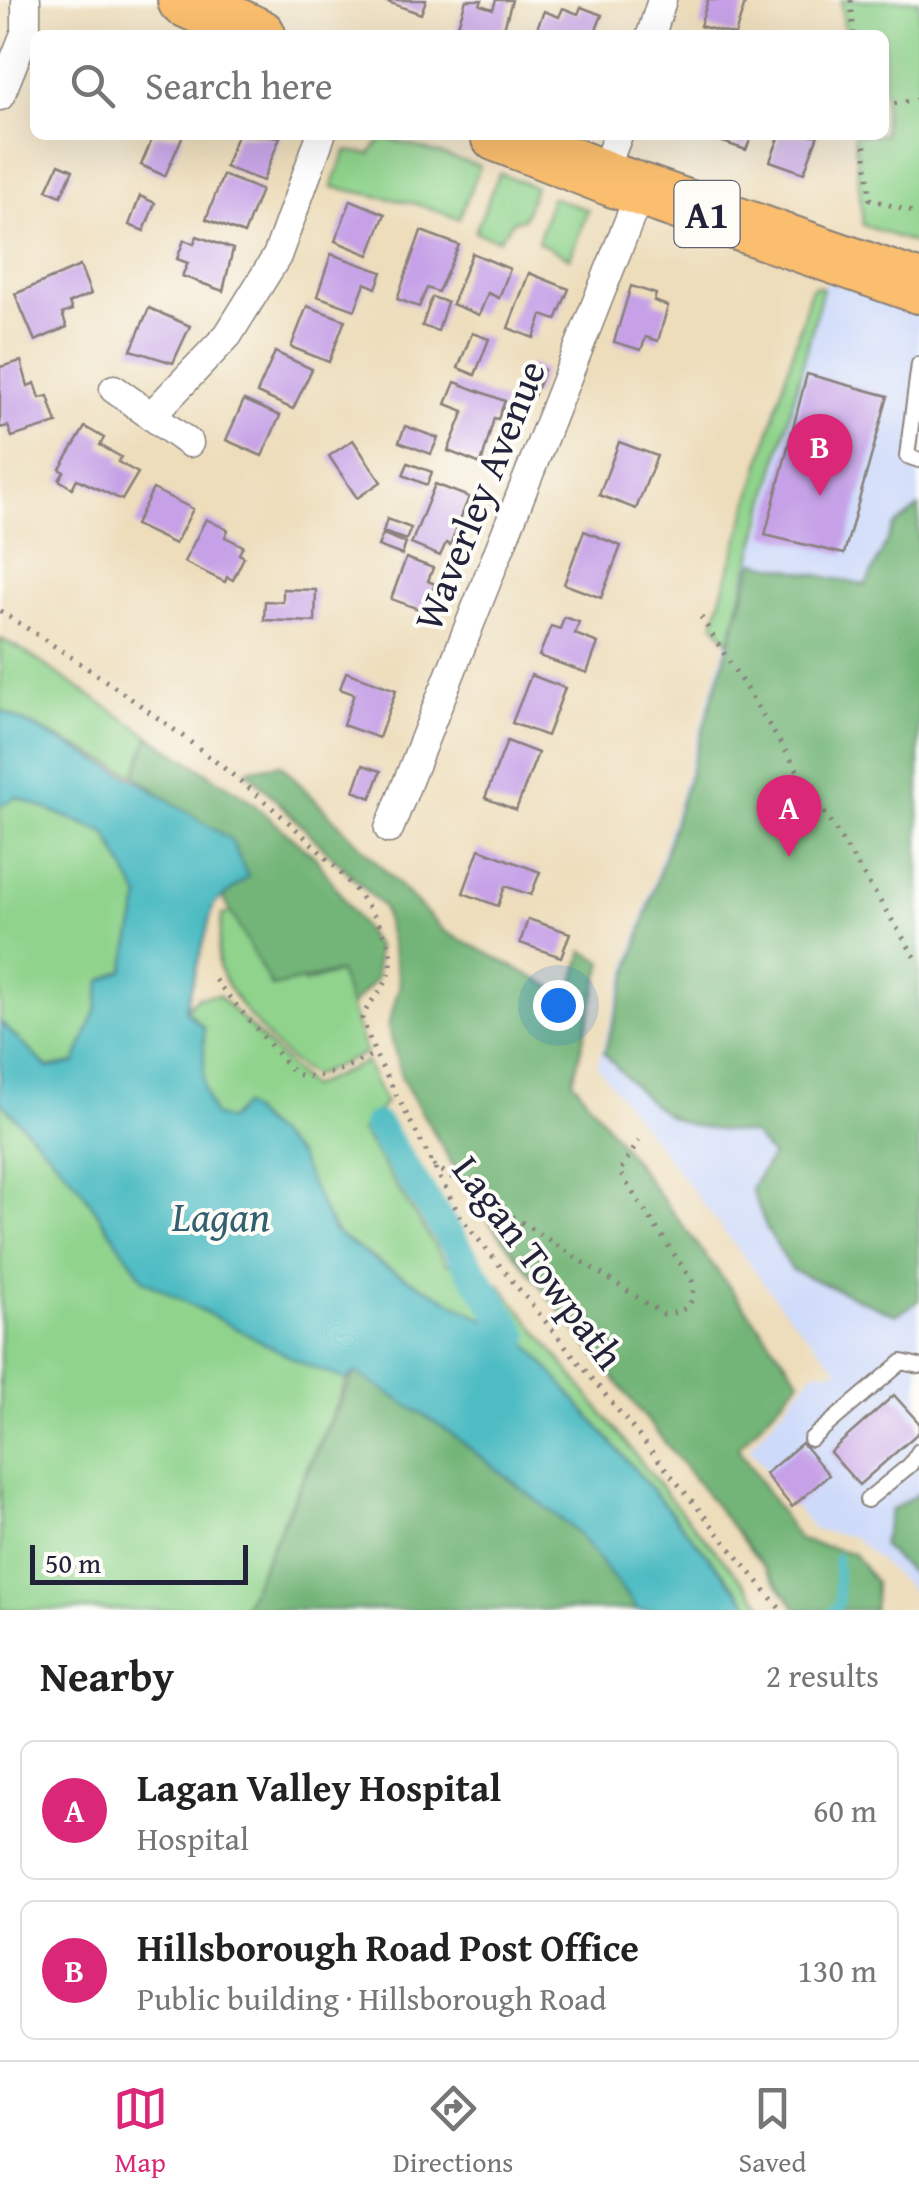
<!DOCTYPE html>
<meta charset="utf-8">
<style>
:root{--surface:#fff;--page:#f2f2f2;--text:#222;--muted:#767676;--line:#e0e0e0;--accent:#db2777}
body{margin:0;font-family:"Gentium Book Plus",serif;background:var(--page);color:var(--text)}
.scale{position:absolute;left:30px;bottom:25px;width:218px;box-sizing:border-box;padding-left:10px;border:5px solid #22223b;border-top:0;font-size:28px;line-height:35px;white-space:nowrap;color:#22223b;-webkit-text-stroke:8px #fdfcf7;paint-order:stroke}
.you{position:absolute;left:558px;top:1005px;width:35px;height:35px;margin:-25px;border:8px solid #fff;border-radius:50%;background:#1a73e8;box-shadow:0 0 0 15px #1a73e833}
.badge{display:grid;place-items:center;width:65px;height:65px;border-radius:50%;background:var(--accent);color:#fff;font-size:32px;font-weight:700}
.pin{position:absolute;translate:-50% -82px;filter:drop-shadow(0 2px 5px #0008)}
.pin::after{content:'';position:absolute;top:52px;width:35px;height:30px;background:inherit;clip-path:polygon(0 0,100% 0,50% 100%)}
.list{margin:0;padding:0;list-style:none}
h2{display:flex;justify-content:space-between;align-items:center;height:130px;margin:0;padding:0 40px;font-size:42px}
h2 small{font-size:32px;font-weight:400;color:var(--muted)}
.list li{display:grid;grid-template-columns:65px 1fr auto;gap:30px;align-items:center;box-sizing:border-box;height:140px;margin:0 20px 20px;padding:0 20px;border:2px solid var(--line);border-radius:15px}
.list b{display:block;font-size:38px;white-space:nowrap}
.list p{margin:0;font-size:32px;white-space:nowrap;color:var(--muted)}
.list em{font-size:32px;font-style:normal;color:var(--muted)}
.icon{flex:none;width:55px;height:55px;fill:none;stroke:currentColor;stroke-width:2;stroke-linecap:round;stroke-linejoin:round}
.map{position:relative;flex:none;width:919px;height:1610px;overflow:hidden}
.search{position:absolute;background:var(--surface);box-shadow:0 10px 40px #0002;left:30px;right:30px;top:30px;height:110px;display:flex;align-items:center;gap:25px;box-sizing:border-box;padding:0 35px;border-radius:15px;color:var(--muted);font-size:38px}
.sheet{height:450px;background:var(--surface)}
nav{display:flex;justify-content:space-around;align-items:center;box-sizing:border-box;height:140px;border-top:2px solid var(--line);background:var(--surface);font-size:28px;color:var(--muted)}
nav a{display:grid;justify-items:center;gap:5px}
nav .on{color:var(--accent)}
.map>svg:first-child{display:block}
</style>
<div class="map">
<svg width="919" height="1610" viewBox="0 0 919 1610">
<rect width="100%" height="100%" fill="#fdfcf7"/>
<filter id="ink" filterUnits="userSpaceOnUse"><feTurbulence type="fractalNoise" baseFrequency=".01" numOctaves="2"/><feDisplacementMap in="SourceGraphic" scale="20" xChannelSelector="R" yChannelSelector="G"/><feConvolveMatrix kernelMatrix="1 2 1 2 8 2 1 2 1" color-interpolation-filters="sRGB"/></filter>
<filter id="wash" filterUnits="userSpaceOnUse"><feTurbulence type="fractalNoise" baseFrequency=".0048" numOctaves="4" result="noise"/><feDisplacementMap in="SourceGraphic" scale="40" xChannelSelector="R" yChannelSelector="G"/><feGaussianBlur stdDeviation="2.25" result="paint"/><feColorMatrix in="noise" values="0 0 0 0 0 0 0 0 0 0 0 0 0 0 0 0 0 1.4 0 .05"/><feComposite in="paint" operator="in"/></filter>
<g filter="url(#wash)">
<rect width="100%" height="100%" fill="#edddbb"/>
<path fill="#cedafa" d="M825,281L919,312V1597L853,1537L814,1530L749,1448L815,1371L839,1370L786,1312L597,1066L764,519Z"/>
<g fill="#8fd38c" stroke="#587a64" stroke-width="2.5">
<path d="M841,0H919V245L863,225L854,135H884V35H845Z"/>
<path d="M383,137L480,166L459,219L417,204L332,187L346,151L370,154Z"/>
<path d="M499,173L535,187L523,219L513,221L498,240L475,232Z"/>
<path d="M551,197L588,210L570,258L538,242Z"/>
<path d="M816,286L823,288L729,642L714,623L811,289Z"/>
<path d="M0,639L19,648L174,752L135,775L0,710Z"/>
<path d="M17,797L107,833L140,897L124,970L101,981L98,1008L75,1063L48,1068L0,1022V806Z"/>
<path d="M232,912L305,983L339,972L366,1053L314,1076C285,1064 232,1000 220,970C215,957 221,931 222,915Z"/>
<path d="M218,995L310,1087L366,1062L385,1103L361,1131L446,1263L500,1284L672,1501L768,1610H755L525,1341L392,1270L338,1235L307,1184L237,1121L213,1117L203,1088V1029L186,1008L198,997Z"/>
<path d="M0,1101L77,1183L144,1280L347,1380L242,1610H0Z"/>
</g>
<g fill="#73b578" stroke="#4a6c5a" stroke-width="2.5">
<path d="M919,507V1301L896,1315L792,1270L767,1229L751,1188L772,1156L752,1134C662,1125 663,1118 604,1053L754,562L866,585L894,526Z"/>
<path d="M149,736L245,797L315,857L377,948L376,979L350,1007L339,972L272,987L224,900L206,828L135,775Z"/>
<path d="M280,764L444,931L570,996L583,951L603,962L573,1081L800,1380L738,1448L799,1540L853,1553L875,1582L874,1610H798L477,1206L402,1079L388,1027L400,984L383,907L246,770Z"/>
<path d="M355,1371L444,1428L577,1532L638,1610H242Z"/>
<path d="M919,1493V1580L882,1546L890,1511Z"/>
</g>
<path fill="#4dbcc3" stroke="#386f7f" stroke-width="2.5" d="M0,710L140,782L231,840L248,877L214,904L185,1010L204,1028V1088L213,1115L228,1120L243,1105L298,1156L333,1231L380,1264L525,1341L754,1610H638L577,1532L444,1428L355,1372L347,1380L302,1363L144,1280L77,1183L0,1101V1022L48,1068L75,1063L97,1008L101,981L124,970L140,898L106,833L17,797L0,806Z"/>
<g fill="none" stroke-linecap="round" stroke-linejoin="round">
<path stroke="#4dbcc3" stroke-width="9" d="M833,1610L839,1603L837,1558"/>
<path stroke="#4dbcc3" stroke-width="30" d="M377,1126L515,1336"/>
</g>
<g id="blocks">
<g fill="#c6a1e7">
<path d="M382,0H426L421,14Z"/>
<path d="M466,0H482L480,5L493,9L496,0H512L502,35H455Z"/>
<path d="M708,0H746L735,35L700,26Z"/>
<path d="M581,7L602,15L594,35H534L544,11L559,17L563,8L578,14Z"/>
<path d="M154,135H183L165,176L141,165Z"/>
<path d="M237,135L280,137L263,181L225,167Z"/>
<path d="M716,135H752L746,150L714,139Z"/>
<path d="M780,135H818L804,173L770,161Z"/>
<path d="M59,164L73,170L61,196L47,190Z"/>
<path d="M223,175L261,190L244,234L206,219Z"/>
<path d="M140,196L155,203L144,231L129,225Z"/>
<path d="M351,200L385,214L369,255L335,241Z"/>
<path d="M421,231L459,245L438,292L427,288L419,307L397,299Z"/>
<path d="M197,236L233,249L223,291L182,276L188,263L177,259L184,240L194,244Z"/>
<path d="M472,253L510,269L499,298L488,293L479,315L452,304Z"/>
<path d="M331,254L382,272L376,288L365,283L355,310L317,296Z"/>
<path d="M80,266L91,294L69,303L72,310L62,314L67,327L35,341L15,294Z"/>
<path d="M529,273L569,289L556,320L542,315L534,338L508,328Z"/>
<path d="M631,286L656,294L654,301L668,306L658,341L646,337L641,350L614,342Z"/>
<path d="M432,297L447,302L438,331L422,326Z"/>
<path d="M307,306L345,320L329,362L291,347Z"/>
<path d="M149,308L190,326L173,363L131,350Z"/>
<path d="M472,333L489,339L475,375L458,368Z"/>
<path d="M275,352L312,369L293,409L257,393Z"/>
<path d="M21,361L28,386L35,383L40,398L48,396L57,423L12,437L8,426L0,428V367Z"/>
<path d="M529,364L544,370L534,396L519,390Z"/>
<path d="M807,374L888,396L844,554L765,535Z"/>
<path d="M455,382L505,401L498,419L494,418L481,464L448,451L464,411L446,404Z"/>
<path d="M244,400L280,416L262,456L226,440Z"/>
<path d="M405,426L438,438L431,454L399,442Z"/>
<path d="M85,427L104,438L100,445L121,457L118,462L138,473L122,500L77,479L72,488L59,480L64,472L60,469Z"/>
<path d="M353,440L381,482L357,498L329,456Z"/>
<path d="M619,442L657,456L636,509L599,495Z"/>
<path d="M408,463L432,472L427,485L403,475Z"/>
<path d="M435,484L469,497L450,545L446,543L440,556L411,544Z"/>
<path d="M153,489L193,509L175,544L135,525Z"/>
<path d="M206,519L228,530L225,537L243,546L239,554L244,557L233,580L227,577L225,582L184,562Z"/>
<path d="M387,519L411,528L406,540L383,532Z"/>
<path d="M584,531L621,546L601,598L564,584Z"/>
<path d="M383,534L406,543L402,555L378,546Z"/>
<path d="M406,558L433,568L428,581L435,584L424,611L391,599Z"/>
<path d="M283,589L316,590L315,622L264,620L265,601L283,602Z"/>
<path d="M564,617L579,622L575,634L598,643L587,673L539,656L551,626L560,629Z"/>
<path d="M346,672L396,690L379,738L343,725L354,694L340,689Z"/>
<path d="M531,675L565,688L547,736L512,723Z"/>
<path d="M507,741L538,753L516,810L485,798Z"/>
<path d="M363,765L381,771L371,798L354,791Z"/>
<path d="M479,849L540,872L531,895L505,886L498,906L463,893Z"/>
<path d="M528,919L570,933L561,957L520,943Z"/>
<path d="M894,1395L919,1423V1432L859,1485L830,1452Z"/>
<path d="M802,1443L829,1475L792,1507L765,1474Z"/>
</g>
</g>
</g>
<g filter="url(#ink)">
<use href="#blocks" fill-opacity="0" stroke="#88807b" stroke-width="2.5"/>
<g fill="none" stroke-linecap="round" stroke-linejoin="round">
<defs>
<g id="lane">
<path d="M919,364L907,456L919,460"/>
<path d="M811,1439L902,1362L919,1366"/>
<path d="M867,1500L910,1465L919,1451"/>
</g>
<g id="street">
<path d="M651,35L662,0"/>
<path d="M0,96L26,31V0"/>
<path d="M602,176L618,135"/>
<path d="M114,389L189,443"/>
<path d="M151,416L228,335L277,256L321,135"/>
<path d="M389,829L641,190"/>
</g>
<g id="highway">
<path d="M184,0L259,35"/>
<path d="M497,135L612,180L919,287"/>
</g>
</defs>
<use href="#lane" stroke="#88807b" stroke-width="18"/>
<use href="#street" stroke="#88807b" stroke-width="31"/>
<use href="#highway" stroke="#88807b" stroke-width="56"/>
<g stroke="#88807b" stroke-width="5" stroke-dasharray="2.5 8" stroke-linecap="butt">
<path d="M851,0L854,35"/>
<path d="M884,105L919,100"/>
<path d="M864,135L870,199L919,214"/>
<path d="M0,611C85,664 380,860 391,957C394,984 371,996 362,1018L375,1054L461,1218L781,1610"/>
<path d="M701,617L919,963"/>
<path d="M215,980L294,1073C322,1084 348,1065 375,1054"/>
<path d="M433,1165L663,1314C685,1313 697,1304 692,1281L619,1172L639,1141"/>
</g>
<use href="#lane" stroke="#fff" stroke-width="14"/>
<use href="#street" stroke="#fff" stroke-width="28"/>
<use href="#highway" stroke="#fabe6e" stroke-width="52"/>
</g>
</g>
<g text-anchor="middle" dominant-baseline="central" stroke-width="8" stroke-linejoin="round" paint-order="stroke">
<rect fill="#fdfcf7" stroke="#646373" stroke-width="2.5" x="674.5" y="181" width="65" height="66" rx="8"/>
<g font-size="38" font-weight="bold" fill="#22223b">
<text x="707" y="214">A1</text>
</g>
<g font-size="40" fill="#22223b" stroke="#fdfcf7">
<text transform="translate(479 495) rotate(-68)">Waverley Avenue</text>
<text transform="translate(539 1262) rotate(53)">Lagan Towpath</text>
</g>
<g font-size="42" font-style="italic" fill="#336071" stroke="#fdfcf7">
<text x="221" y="1215">Lagan</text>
</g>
</g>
</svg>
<div class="scale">50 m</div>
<div class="you"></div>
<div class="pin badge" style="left:789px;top:857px">A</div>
<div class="pin badge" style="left:820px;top:496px">B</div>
<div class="search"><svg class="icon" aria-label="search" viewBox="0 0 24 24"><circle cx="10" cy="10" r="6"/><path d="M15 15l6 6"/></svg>Search here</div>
</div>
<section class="sheet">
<h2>Nearby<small>2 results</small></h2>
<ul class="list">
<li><span class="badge">A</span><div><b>Lagan Valley Hospital</b><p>Hospital</p></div><em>60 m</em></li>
<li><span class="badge">B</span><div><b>Hillsborough Road Post Office</b><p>Public building · Hillsborough Road</p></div><em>130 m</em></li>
</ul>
</section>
<nav>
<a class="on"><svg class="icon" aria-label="map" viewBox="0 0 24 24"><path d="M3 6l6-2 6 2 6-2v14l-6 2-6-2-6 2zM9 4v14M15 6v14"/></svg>Map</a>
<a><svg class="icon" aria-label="directions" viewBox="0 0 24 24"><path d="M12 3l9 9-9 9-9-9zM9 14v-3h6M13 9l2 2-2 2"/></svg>Directions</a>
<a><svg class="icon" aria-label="saved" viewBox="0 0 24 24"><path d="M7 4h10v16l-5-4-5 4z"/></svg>Saved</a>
</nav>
